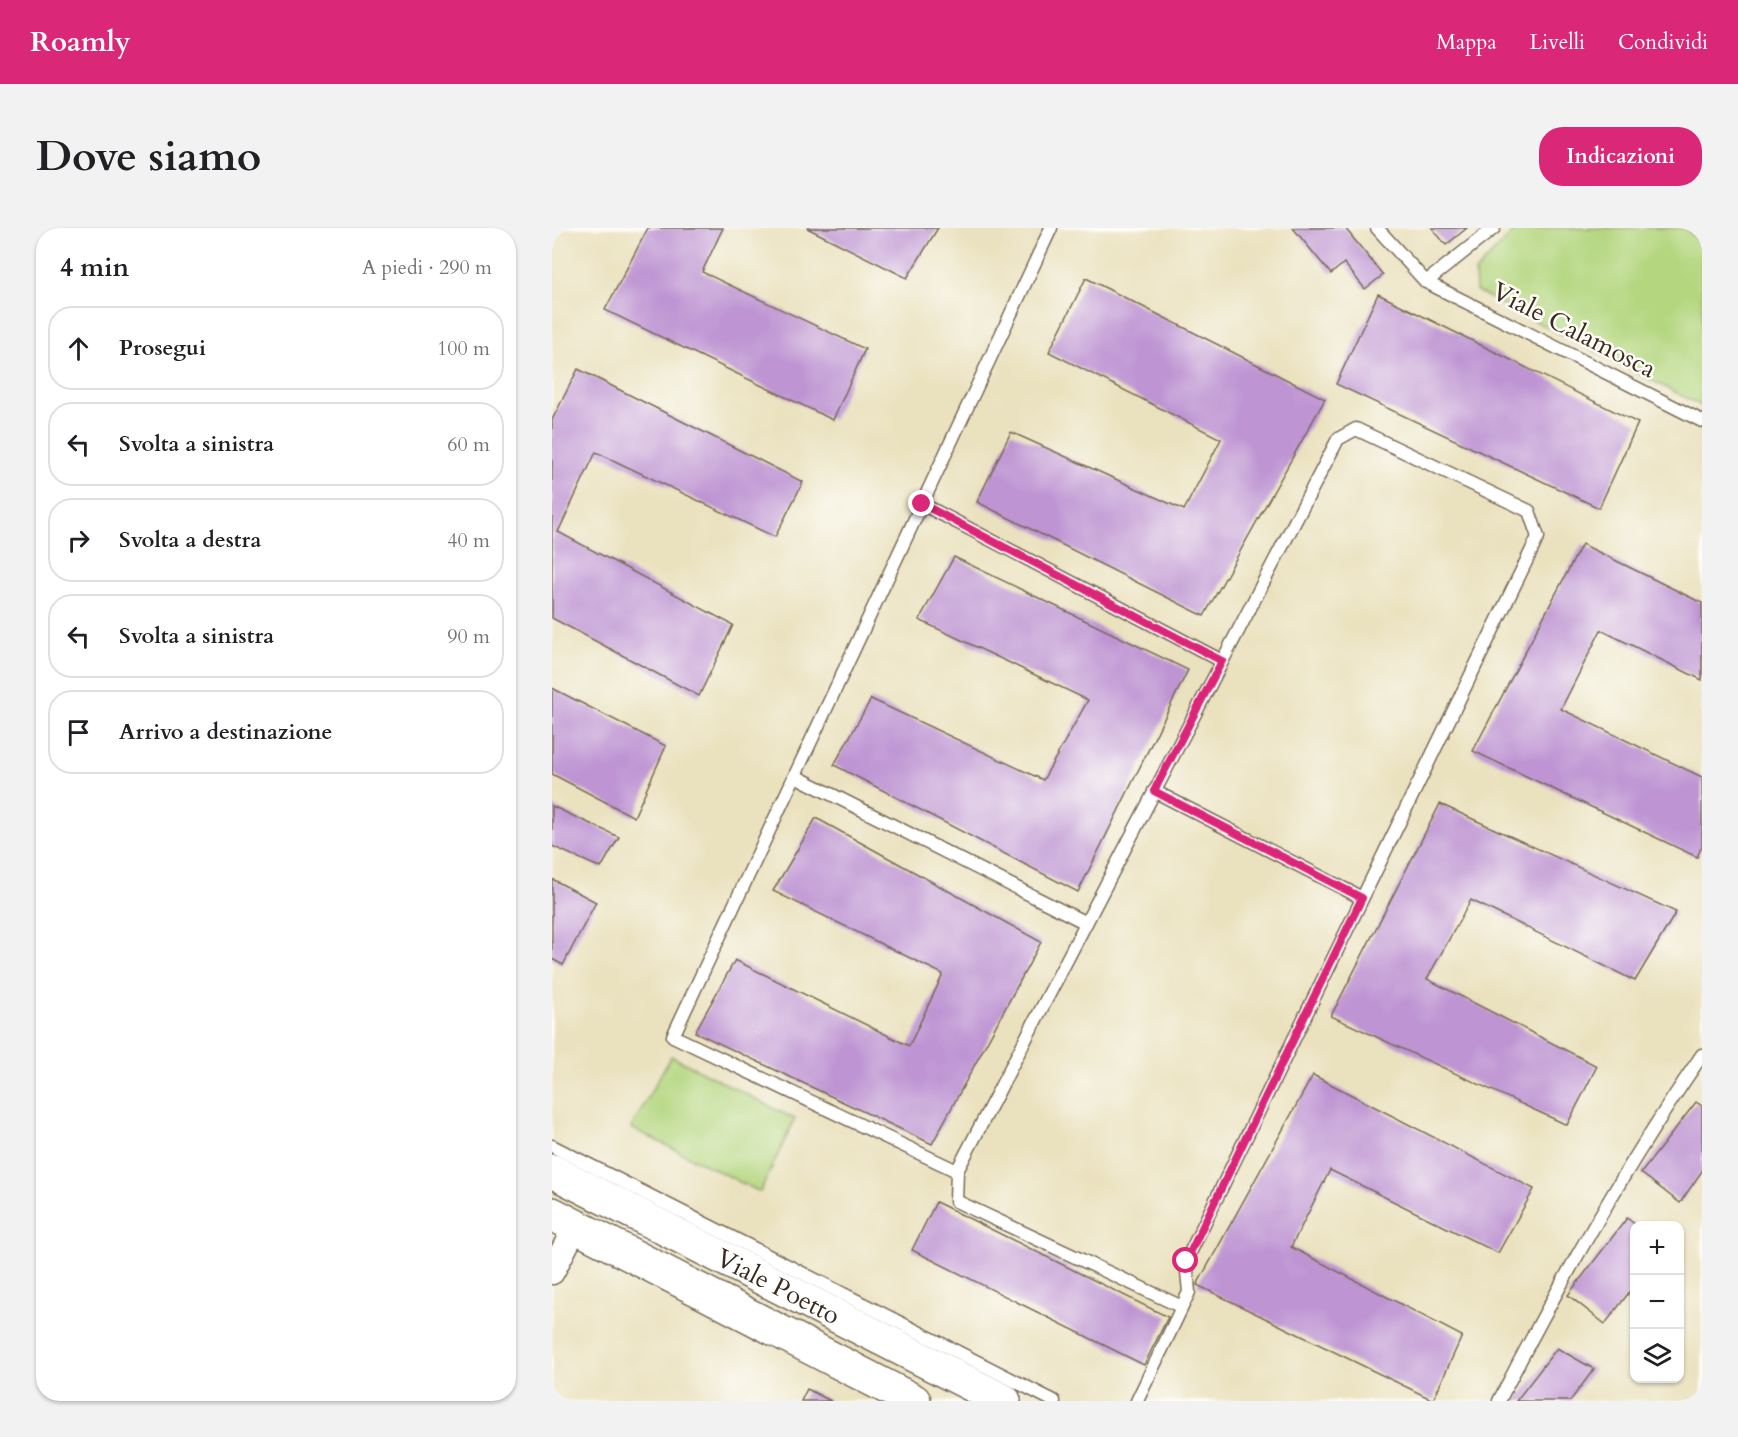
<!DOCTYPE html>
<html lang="it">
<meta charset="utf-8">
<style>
:root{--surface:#fff;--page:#f2f2f2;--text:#202124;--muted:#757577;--line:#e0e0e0;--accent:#db2777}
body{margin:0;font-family:Cardo,serif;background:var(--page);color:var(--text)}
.controls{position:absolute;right:18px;bottom:18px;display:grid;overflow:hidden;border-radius:12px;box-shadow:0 2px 4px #0004}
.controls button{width:54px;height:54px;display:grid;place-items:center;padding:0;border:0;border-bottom:2px solid var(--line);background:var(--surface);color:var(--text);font:30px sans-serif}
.stop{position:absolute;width:18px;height:18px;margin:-14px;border:4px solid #db2777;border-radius:50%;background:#fff}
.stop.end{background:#db2777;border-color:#fff;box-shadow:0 2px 6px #0008}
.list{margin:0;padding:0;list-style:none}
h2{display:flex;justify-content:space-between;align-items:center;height:78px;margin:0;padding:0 24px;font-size:26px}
h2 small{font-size:20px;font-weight:400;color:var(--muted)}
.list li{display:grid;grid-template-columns:39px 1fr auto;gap:18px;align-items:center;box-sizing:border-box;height:84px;margin:0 12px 12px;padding:0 12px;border:2px solid var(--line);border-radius:24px}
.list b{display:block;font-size:22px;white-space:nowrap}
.list em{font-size:20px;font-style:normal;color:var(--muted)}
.icon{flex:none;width:33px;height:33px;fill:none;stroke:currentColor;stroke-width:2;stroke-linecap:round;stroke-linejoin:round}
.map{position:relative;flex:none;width:1150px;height:1173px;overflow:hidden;border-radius:24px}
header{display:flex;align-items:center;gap:36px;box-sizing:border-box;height:84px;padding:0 30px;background:var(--accent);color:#fff}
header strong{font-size:28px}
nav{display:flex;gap:33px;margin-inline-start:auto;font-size:21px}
.intro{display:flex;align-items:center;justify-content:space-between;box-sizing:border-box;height:144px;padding:0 36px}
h1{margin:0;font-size:42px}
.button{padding:15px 27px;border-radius:24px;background:var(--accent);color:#fff;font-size:21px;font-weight:700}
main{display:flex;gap:36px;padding:0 36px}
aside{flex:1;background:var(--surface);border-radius:24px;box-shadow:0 2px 4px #0004}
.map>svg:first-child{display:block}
</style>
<header>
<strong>Roamly</strong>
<nav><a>Mappa</a><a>Livelli</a><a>Condividi</a></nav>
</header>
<div class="intro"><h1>Dove siamo</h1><a class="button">Indicazioni</a></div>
<main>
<aside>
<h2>4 min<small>A piedi · 290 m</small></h2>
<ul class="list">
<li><svg class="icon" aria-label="ahead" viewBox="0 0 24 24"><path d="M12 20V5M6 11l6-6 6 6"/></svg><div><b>Prosegui</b></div><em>100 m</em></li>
<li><svg class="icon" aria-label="left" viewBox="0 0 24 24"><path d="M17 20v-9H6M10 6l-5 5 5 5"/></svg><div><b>Svolta a sinistra</b></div><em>60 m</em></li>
<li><svg class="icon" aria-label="right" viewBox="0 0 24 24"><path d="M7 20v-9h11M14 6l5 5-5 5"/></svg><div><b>Svolta a destra</b></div><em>40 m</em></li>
<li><svg class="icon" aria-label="left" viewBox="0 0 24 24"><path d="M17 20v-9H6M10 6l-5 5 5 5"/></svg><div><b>Svolta a sinistra</b></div><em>90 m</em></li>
<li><svg class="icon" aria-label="arrive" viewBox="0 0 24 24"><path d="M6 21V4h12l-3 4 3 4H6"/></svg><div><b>Arrivo a destinazione</b></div></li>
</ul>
</aside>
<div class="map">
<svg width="1150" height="1173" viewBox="0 0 1150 1173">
<rect width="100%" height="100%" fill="#fdfcf7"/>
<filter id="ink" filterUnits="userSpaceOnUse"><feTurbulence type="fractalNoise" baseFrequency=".0167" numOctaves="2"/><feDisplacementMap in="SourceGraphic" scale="12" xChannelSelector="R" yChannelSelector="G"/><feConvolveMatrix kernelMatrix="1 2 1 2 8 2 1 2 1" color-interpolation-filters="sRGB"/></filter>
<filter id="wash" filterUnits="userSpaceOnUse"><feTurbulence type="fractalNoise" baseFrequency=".008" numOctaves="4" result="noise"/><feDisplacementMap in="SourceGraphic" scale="24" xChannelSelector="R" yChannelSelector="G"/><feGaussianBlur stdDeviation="1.35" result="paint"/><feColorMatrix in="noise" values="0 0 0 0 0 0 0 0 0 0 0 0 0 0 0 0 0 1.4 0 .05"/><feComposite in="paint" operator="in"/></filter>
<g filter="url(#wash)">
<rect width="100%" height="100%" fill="#eae1be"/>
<g fill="#b3d67e" stroke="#77804e" stroke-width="1.5">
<path d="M965,0H1132L1150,15V178L924,63L923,44Z"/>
<path d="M119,828L243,891L208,964L79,900Z"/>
</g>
<g id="blocks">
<g fill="#be94d3">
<path d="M96,0H171L150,44L313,121L281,192L53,82Z"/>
<path d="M255,0H386L355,50Z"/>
<path d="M741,0H793L831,47L813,61L792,35L779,46Z"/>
<path d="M880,0H915L894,17Z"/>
<path d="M534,50L773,171L652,388L425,274L459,204L632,282L669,211L497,124Z"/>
<path d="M826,66L1086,195L1047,280L784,156Z"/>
<path d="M26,141L251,254L223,309L44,224L6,304L181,397L147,468L0,390V192Z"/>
<path d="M1030,316L1150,375V452L1049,402L1009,481L1150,549V618L1145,629L921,523Z"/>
<path d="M402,329L636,442L526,664L282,537L319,471L491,552L536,472L367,392Z"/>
<path d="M0,460L114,518L82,589L0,546Z"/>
<path d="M888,576L1124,684L1083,753L919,672L875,751L1045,838L1015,897L779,788Z"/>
<path d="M0,578L67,609L49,640L0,618Z"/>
<path d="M264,590L489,714L380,916L143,804L183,732L357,818L391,746L221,663Z"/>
<path d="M0,651L44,674L11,737L0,731Z"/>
<path d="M761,847L982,961L946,1025L778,942L739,1019L910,1108L881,1172L645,1057Z"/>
<path d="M1144,874L1150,878V943L1128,975L1089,945Z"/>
<path d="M384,974L616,1089L592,1137L360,1022Z"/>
<path d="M1075,990L1085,998H1082V1058L1053,1096L1016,1067Z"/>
<path d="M1005,1120L1042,1141L1018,1173H964Z"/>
<path d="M255,1161L279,1173H249Z"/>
</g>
</g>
</g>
<g filter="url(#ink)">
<use href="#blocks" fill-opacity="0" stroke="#786a56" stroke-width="1.5"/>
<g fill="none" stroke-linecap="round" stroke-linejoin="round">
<defs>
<g id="lane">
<path d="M825,0L874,54L942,0"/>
<path d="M874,54L1150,193"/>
<path d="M370,276L670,433"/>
<path d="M243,548L534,695"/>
<path d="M602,563L810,670"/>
<path d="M0,918L502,1173"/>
<path d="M405,943L121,808L499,0"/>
<path d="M585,1173L630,1079L637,1064L634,1033L986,309L977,283L804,201L786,211L405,943L404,973L630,1079"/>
<path d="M947,1173C1008,1054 1074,937 1150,827"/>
</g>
<path id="street" d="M0,1044L24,998"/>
<g id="secondary">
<path id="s1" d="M0,943L452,1173"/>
<path d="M0,986L362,1173"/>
</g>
</defs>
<use href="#lane" stroke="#786a56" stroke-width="15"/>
<use href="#street" stroke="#786a56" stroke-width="27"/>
<use href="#secondary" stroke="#786a56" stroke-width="36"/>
<use href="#lane" stroke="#fff" stroke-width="12"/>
<use href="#street" stroke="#fff" stroke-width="24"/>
<use href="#secondary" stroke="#fff" stroke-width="33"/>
</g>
</g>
<g fill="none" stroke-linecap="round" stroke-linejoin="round" filter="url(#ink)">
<path stroke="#db2777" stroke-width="8" d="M370,276L670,433L602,563L810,670L634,1033"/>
</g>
<g text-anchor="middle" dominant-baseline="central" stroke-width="5" stroke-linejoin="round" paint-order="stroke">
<g font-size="26" fill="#3b2a1e" stroke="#fdfcf7">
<text transform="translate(1022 102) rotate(27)">Viale Calamosca</text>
<text stroke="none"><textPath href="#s1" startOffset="254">Viale Poetto</textPath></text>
</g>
</g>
</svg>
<div class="controls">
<button>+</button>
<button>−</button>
<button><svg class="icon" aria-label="layers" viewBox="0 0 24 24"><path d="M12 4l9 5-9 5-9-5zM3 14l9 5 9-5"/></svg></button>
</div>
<div class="stop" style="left:634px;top:1033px"></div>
<div class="stop end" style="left:370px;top:276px"></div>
</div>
</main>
